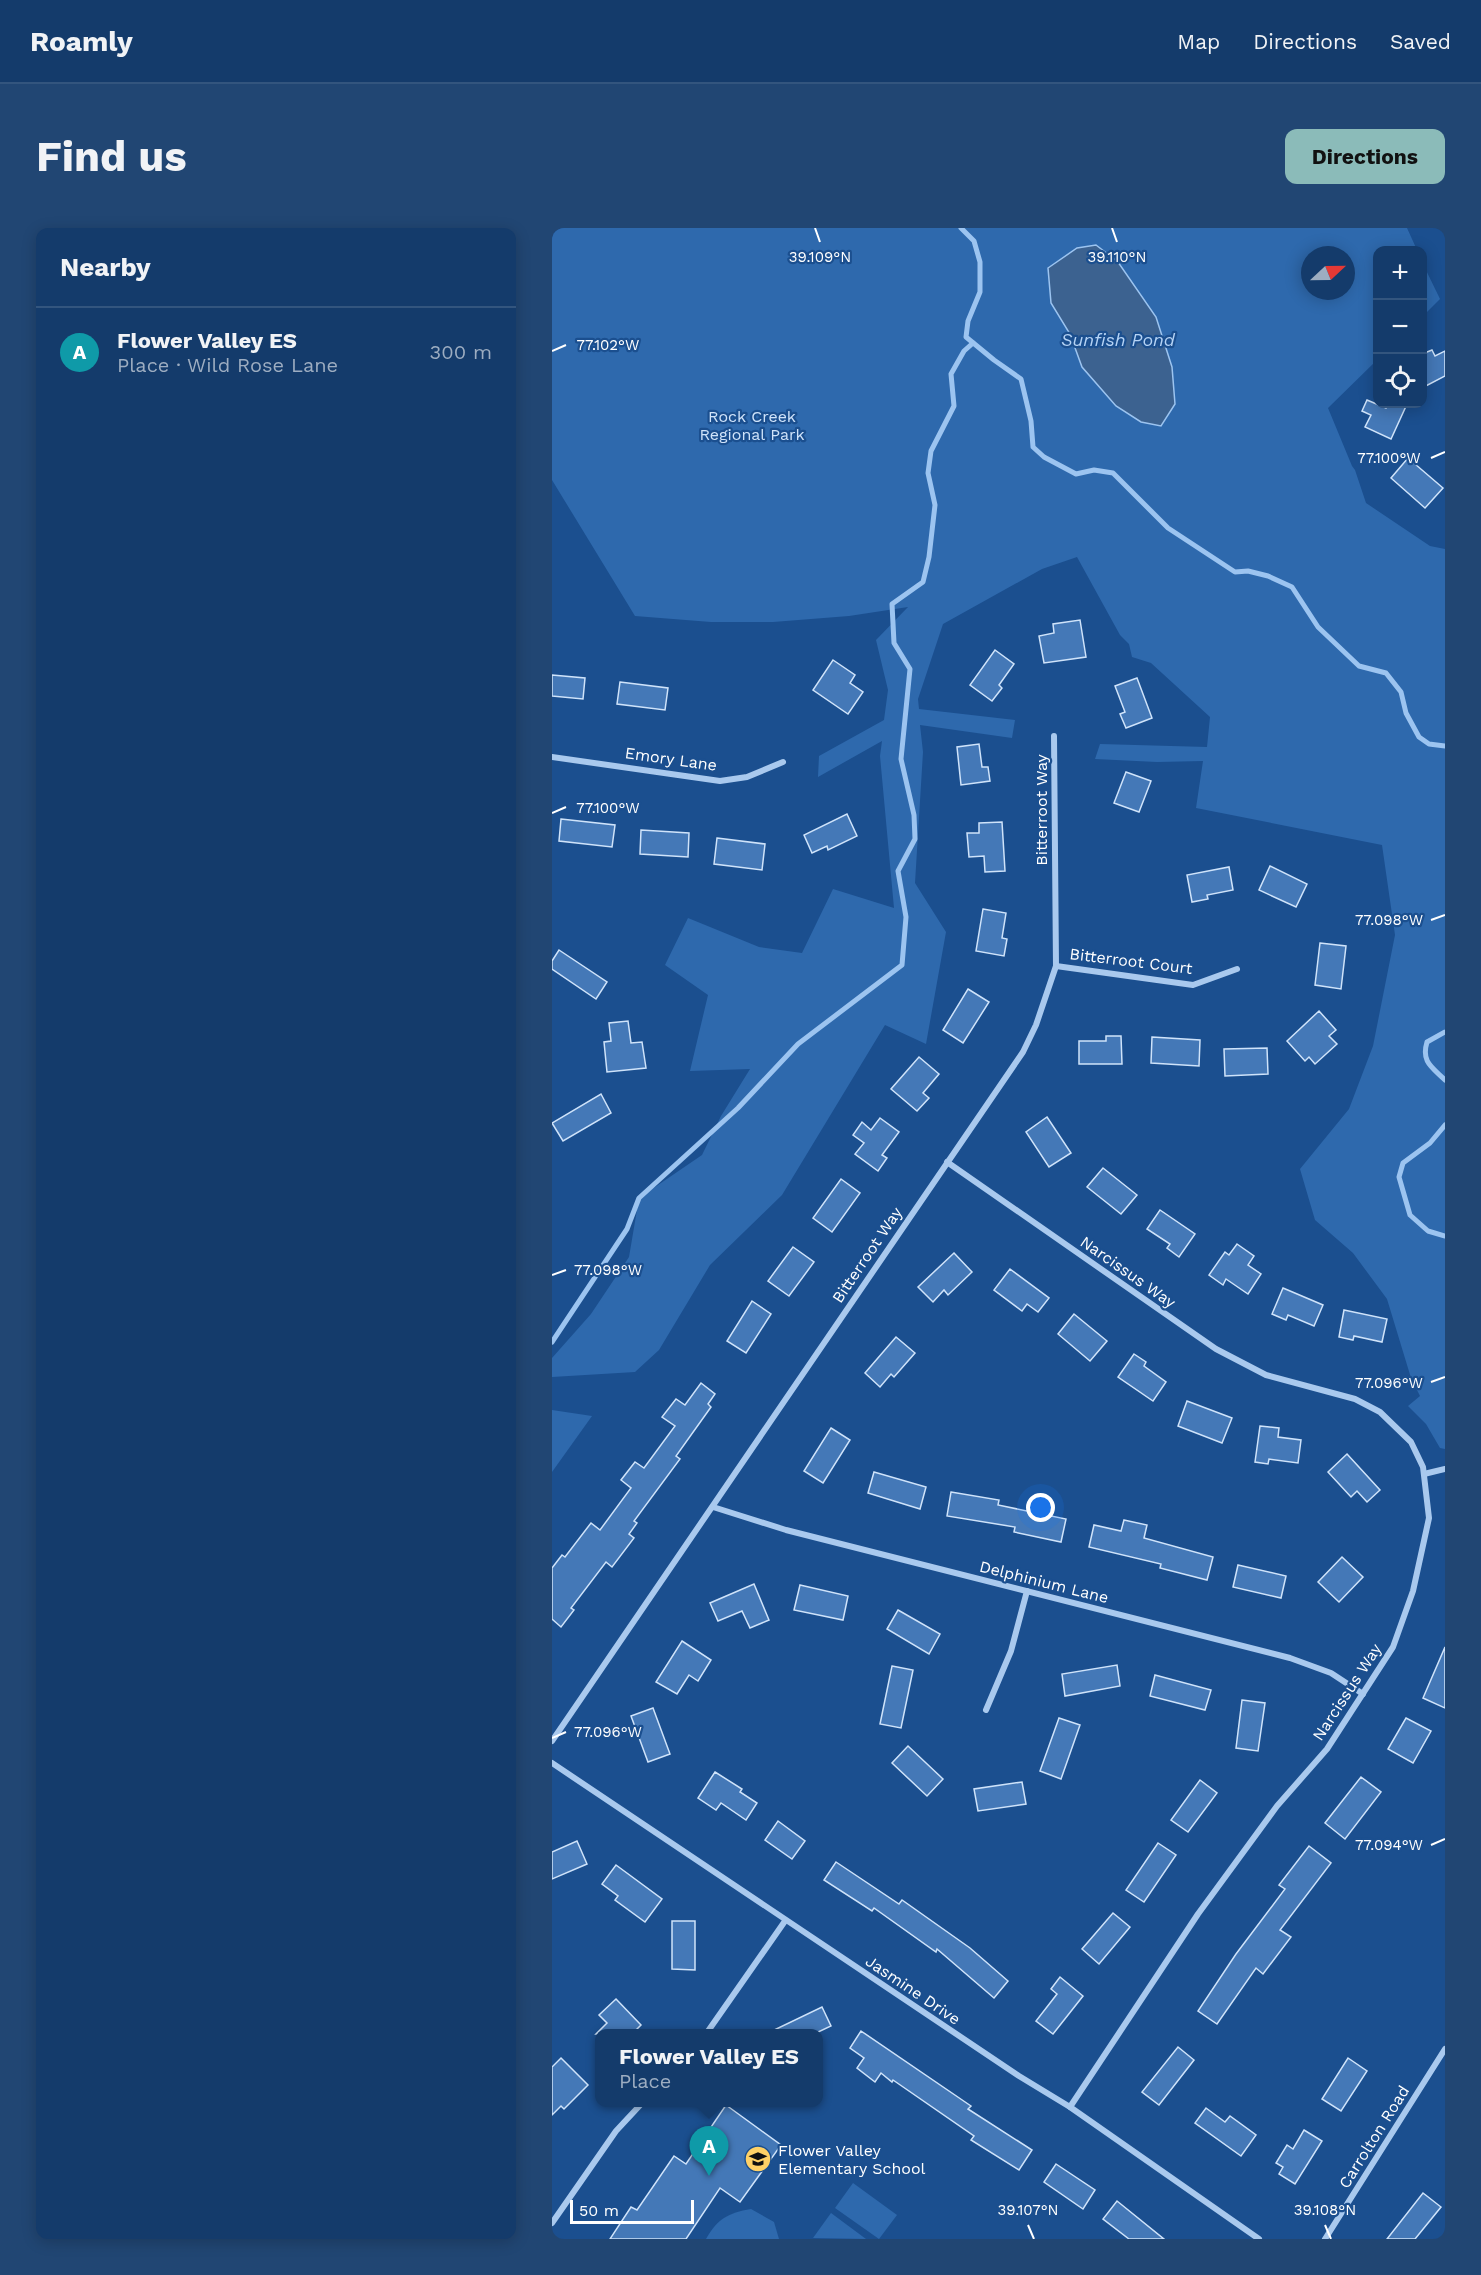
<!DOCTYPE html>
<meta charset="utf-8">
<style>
:root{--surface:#143b6b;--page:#214673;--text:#f1f3f6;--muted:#9dadc1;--line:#33557e;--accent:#8bbbb9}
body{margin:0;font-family:"Work Sans",sans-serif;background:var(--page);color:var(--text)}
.controls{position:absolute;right:18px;top:18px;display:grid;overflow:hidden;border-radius:12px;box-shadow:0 3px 15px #0003}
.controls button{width:54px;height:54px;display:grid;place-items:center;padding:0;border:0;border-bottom:2px solid var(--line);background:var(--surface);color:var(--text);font:30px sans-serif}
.compass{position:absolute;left:749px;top:18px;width:54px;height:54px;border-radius:50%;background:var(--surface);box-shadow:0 3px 15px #0003;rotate:68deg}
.scale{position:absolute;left:18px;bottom:15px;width:124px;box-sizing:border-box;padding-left:6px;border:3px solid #fff;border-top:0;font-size:16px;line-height:21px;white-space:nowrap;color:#fff;-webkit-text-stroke:4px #1b4f8f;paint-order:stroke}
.you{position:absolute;left:489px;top:1280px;width:21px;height:21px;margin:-15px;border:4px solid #fff;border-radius:50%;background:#1a73e8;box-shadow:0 0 0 9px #1a73e833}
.badge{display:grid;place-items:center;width:39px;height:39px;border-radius:50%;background:var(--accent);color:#fff;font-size:20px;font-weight:700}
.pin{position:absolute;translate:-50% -50px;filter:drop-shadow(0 2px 3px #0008)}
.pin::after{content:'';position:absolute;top:32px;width:21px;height:18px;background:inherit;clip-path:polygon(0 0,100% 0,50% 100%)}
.popup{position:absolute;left:43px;top:1801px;width:228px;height:78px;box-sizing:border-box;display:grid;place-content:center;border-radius:12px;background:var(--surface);filter:drop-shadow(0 2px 4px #0005);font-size:20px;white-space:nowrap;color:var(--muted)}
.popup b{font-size:22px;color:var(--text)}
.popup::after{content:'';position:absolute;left:50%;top:100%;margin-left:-12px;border:12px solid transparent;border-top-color:var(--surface)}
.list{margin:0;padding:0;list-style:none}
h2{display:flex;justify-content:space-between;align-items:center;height:78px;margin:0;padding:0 24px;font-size:26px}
h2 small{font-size:20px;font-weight:400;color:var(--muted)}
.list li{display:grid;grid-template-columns:39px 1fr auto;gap:18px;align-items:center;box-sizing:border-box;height:90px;padding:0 24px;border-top:2px solid var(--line)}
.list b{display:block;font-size:22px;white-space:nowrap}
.list p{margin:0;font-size:20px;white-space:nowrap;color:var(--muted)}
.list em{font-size:20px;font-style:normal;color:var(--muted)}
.icon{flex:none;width:33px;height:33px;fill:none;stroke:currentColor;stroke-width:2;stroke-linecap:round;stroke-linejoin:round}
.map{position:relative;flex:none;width:893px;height:2011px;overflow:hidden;border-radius:12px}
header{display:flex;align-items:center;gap:36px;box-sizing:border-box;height:84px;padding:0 30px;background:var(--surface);border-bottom:2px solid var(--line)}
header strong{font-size:28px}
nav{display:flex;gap:33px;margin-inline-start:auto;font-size:21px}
.intro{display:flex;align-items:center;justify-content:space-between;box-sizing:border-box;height:144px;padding:0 36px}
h1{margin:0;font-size:42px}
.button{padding:15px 27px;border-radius:12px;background:var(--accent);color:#111;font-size:21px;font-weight:700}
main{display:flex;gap:36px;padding:0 36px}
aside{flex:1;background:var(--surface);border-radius:12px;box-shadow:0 3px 15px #0003}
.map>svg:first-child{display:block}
</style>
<header>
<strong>Roamly</strong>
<nav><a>Map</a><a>Directions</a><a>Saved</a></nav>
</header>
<div class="intro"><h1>Find us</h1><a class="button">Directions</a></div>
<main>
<aside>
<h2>Nearby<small></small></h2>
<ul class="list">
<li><span class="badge" style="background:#0f9aa8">A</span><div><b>Flower Valley ES</b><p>Place · Wild Rose Lane</p></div><em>300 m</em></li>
</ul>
</aside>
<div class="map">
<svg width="893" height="2011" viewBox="0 0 893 2011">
<rect width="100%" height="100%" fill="#1b4f8f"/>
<g fill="#2e69ad" fill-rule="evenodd">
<path d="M0,0H855L865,22H826L825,132L776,180L800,238L803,242L814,275L878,318L893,321V1221L888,1220L874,1196L856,1178L868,1168L859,1150L835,1071L801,1025L763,992L748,941L797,881L821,818L843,707L830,617L644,580L651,533L605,534L543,531L548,516L655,519L658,489L599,435L580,429L577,416L568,407L525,329L490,341L391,396L366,471L367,481L463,492L460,510L368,497L371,524L363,655L394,704L374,816L333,797L230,967L158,1037L107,1122L83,1144L0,1149V1130L39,1086L77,1029L87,970L150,927L169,888L198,841L138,843L156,767L113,737L136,690L207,719L250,725L281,661L342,680L328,528L330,513L266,549L267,528L332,492L336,462L324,412L356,379L297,388L221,394H159L83,388L0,252ZM758,27H794V63H758Z"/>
<path d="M870,34L888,71L871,88H870Z"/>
<path d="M0,1182L40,1188L0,1244Z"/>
<path d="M301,1955L345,1987L327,2011L283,1980Z"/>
<path d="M199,1981L222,1994L227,2011H154C165,1991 176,1985 199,1981Z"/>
<path d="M279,1985L314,2011L261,2010Z"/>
</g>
<path fill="#3c6290" stroke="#9cc4f0" stroke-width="1.5" d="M544,17L566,34L604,89L620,139L623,176L609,198L589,194L564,178L530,139L518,106L499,75L496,40L525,20Z"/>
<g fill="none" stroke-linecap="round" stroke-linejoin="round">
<g stroke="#9cc4f0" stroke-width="5">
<path d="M409,0L422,13L428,34V64L416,93L414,109L442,132L469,151L479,193L481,219L492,229L524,246L542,242L561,245L616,300L683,344L696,343L716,348L740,359L766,399L807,438L834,445L849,464L854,485L867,509L877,516L893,518"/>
<path d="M893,804L875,814C869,834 880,839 893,852"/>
<path d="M893,897L878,915L851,935L847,949L858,987L876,1003L893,1008"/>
<path d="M0,1114L75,1001L87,970L186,880L246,816L350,737L354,689L346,643L363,611L362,587L349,531L358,441L342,415L340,376L371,354L377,329L383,277L376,245L379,223L402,178L399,146L412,123L421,115"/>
</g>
</g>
<g fill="#4478b7" stroke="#cfe3fa" stroke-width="1.5">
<path d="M880,122L883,128L893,123V148L870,160V126Z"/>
<path d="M815,172L834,180L836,176H855L839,211L813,199L819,187L810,183Z"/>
<path d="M856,230L891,260L873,280L839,250Z"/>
<path d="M528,392L534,429L492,435L487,408L502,405L501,396Z"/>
<path d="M443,422L462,436L447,457L450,460L440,473L418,457Z"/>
<path d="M281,432L303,447L298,455L311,464L296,486L261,462Z"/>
<path d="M0,447L33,450L31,471L0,468Z"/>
<path d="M585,450L600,490L574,500L568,486L573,484L563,458Z"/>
<path d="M68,454L116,460L113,482L65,476Z"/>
<path d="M427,516L430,539H436L438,553L409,557L405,519Z"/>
<path d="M574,544L599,553L587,584L562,575Z"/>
<path d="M295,586L305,608L276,622L275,618L260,625L252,607Z"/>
<path d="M9,591L63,597L60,619L7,613Z"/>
<path d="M450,594L453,643L433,644L432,628L417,629L415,605H427V595Z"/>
<path d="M89,602L137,605L136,629L88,626Z"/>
<path d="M165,610L213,616L210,642L162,636Z"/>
<path d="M718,638L755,656L744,679L707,662Z"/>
<path d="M677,639L681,662L655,667L656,671L640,674L635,647Z"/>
<path d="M431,681L454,685L450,710L455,711L452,728L424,723Z"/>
<path d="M768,715L794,718L789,761L763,757Z"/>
<path d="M7,722L55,754L44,771L0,741V733Z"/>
<path d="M416,761L437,774L411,815L391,802Z"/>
<path d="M767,783L784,802L777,808L785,816L763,836L757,829L753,833L735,813Z"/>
<path d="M76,793L79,815L90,814L94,840L55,844L52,814L59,813L57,795Z"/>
<path d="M554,808H569L570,836H527V813H554Z"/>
<path d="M600,809L648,812L647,838L599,835Z"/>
<path d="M715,820L716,846L673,848L672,821Z"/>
<path d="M367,829L387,846L371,865L377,870L365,883L339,861Z"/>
<path d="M49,866L59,885L11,913L0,895Z"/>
<path d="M495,889L519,925L497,939L474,904Z"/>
<path d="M328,890L347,904L330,927L335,930L326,943L303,926L312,915L301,907L310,894L319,902Z"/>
<path d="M551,940L585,967L569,986L535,959Z"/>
<path d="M289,951L308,965L280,1004L261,990Z"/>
<path d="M608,982L643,1006L627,1029L615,1020L618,1016L595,1001Z"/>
<path d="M685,1016L702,1028L696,1037L709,1046L696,1066L674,1051L671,1057L657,1047L673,1024L677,1027Z"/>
<path d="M241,1019L262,1034L237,1068L216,1053Z"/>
<path d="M402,1025L420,1044L396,1067L392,1062L381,1074L366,1059Z"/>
<path d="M458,1041L497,1070L486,1084L475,1076L470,1083L442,1062Z"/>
<path d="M731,1060L771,1077L762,1098L736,1087L734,1092L720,1086Z"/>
<path d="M200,1073L219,1086L194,1125L175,1113Z"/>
<path d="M792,1082L835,1091L830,1114L802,1108L801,1112L787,1109Z"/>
<path d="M522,1086L555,1113L538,1133L506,1106Z"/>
<path d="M344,1109L363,1125L342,1149L339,1146L328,1159L313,1145Z"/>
<path d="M582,1126L594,1134L592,1138L614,1154L601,1173L566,1149Z"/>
<path d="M149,1155L163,1166L156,1176L159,1179L124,1228L128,1231L82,1293L85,1295L77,1306L82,1310L60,1339L54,1334L19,1380L22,1382L9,1399L0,1391V1340L10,1327L13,1329L39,1295L48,1302L79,1260L69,1252L83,1234L92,1240L123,1198L110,1189L124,1171L133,1177Z"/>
<path d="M635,1173L680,1190L670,1215L626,1198Z"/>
<path d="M708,1198L727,1200L726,1209L749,1212L746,1235L717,1231L716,1236L703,1234Z"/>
<path d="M279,1200L298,1212L271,1255L252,1243Z"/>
<path d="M795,1226L828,1262L815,1274L805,1263L799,1269L776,1244Z"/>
<path d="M322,1244L374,1259L368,1281L316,1265Z"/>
<path d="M399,1264L447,1272L446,1277L514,1291L509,1314L462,1304L463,1299L395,1288Z"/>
<path d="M572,1292L595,1297L592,1310L661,1329L655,1352L608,1340L609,1336L537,1319L542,1297L569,1303Z"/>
<path d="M790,1329L811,1349L787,1374L766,1354Z"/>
<path d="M686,1337L734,1348L729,1370L681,1359Z"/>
<path d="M202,1356L217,1392L198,1400L190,1383L166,1393L158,1375Z"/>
<path d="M248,1357L296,1368L291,1392L242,1382Z"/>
<path d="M346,1382L388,1406L377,1426L335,1401Z"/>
<path d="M130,1413L159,1432L146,1453L137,1447L125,1466L104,1454Z"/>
<path d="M893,1419V1480L871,1470Z"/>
<path d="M565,1437L568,1458L513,1468L510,1446Z"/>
<path d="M340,1438L361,1442L349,1500L328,1496Z"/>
<path d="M603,1447L659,1462L653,1482L598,1468Z"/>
<path d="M690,1472L713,1475L706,1523L684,1520Z"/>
<path d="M101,1480L118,1526L96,1534L79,1488Z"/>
<path d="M507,1490L528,1497L509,1551L488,1543Z"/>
<path d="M854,1490L879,1503L861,1535L836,1521Z"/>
<path d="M356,1518L391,1551L375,1568L340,1535Z"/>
<path d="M163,1544L190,1561L188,1564L205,1575L194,1592L169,1575L164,1582L146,1570Z"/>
<path d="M809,1549L829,1564L793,1611L773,1595Z"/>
<path d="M648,1552L665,1565L636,1604L619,1592Z"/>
<path d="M470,1554L474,1576L426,1583L422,1561Z"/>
<path d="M226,1593L253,1613L240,1631L213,1612Z"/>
<path d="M25,1613L35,1636L0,1651V1624Z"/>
<path d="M606,1615L624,1627L592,1674L574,1662Z"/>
<path d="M757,1618L779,1635L728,1702L739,1709L711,1746L704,1740L665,1796L646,1783L684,1726L733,1661L727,1657Z"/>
<path d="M284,1634L347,1676L350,1672L418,1720L456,1753L442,1770L385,1721L384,1724L322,1680L320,1683L272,1652Z"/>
<path d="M64,1637L110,1671L93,1694L63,1672L66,1668L50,1656Z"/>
<path d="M561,1685L578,1699L547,1736L530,1721Z"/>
<path d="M120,1693H143V1742L120,1741Z"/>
<path d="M508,1749L531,1768L501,1806L484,1793L505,1766L499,1761Z"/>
<path d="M64,1771L89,1797L80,1806H44L55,1795L47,1787Z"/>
<path d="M270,1779L279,1798L262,1806H214Z"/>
<path d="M309,1803L419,1878L416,1881L480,1922L467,1942L419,1912L422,1908L341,1852L340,1854L329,1845L323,1854L305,1840L312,1830L298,1820Z"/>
<path d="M626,1819L642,1832L607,1877L590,1864Z"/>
<path d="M9,1830L36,1857L12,1881L9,1878L0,1887V1839Z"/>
<path d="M796,1830L815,1843L789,1883L770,1871Z"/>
<path d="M174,1877L229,1917L188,1974L168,1960L134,2011H58L79,1979L85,1982L122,1928L134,1936Z"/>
<path d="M654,1880L673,1894L678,1888L704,1907L689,1928L643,1895Z"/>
<path d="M752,1902L770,1913L743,1956L727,1946L731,1939L724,1935L735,1917L741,1921Z"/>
<path d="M504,1936L543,1962L531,1981L492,1954Z"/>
<path d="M871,1965L889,1979L863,2011H835Z"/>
<path d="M565,1973L612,2011H577L551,1991Z"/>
</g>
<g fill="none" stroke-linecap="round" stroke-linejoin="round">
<g stroke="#a9c9ee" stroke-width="6">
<path d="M0,529L168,553L195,549L231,534"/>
<path d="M504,738L641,757L685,741"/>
<path d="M395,934L664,1121L714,1147L803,1171L828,1184L859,1214L871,1239L877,1290L861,1363L841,1419L775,1521L725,1578L646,1686L518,1879"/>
<path d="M872,1246L893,1241"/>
<path d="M161,1279L234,1302L738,1430L779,1445L811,1466"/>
<path d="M434,1482L459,1423L475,1363"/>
<path d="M0,1513L471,824L484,797L504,738L502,508"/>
<path d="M0,1535L467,1848L518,1879L707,2011"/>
<path d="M154,1806L233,1693"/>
<path d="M0,1995L64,1903L91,1874"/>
<path d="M773,2011L893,1821"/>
</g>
</g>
<path fill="none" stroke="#fff" stroke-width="2" d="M263,0L268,14M560,0L565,14M0,123L14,117M879,230L893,224M0,585L14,579M879,692L893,687M0,1047L14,1042M879,1154L893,1149M0,1510L14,1504M879,1617L893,1611M476,1997L482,2011M773,1997L779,2011"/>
<defs>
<symbol id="school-disc" viewBox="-11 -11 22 22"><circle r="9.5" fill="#ffd166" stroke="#1b4f8f"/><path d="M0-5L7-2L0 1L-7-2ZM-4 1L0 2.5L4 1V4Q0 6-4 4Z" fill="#111"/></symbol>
</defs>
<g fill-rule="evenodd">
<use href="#school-disc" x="191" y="1916" width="30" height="30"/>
</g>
<g text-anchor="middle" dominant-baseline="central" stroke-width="4.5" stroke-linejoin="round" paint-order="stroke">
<g font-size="16" fill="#cfe3fa" stroke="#1b4f8f">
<text x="200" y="188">Rock Creek<tspan x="200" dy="18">Regional Park</tspan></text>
</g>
<g font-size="16" fill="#fff" stroke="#1b4f8f">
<text transform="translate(119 531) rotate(8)">Emory Lane</text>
<text transform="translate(489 582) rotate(-90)">Bitterroot Way</text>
<text transform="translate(579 733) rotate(7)">Bitterroot Court</text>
<text transform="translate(315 1027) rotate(-56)">Bitterroot Way</text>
<text transform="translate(576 1044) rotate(35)">Narcissus Way</text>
<text transform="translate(492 1354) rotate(14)">Delphinium Lane</text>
<text transform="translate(795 1464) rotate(-57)">Narcissus Way</text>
<text transform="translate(361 1762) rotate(34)">Jasmine Drive</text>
<text transform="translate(822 1909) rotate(-58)">Carrolton Road</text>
</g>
<g font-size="16" fill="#fff" stroke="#1b4f8f" text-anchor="start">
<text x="226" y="1922">Flower Valley<tspan x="226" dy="18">Elementary School</tspan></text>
</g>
<g font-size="18" font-style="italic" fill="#b5d3f5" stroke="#1b4f8f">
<text x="566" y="111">Sunfish Pond</text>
</g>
</g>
<g font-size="15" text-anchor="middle" fill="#fff" stroke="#1b4f8f" stroke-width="4.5" stroke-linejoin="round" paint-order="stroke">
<text x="268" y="34">39.109°N</text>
<text x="565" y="34">39.110°N</text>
<text x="56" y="122">77.102°W</text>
<text x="837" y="235">77.100°W</text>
<text x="56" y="585">77.100°W</text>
<text x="837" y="697">77.098°W</text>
<text x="56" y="1047">77.098°W</text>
<text x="837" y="1160">77.096°W</text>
<text x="56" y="1509">77.096°W</text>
<text x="837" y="1622">77.094°W</text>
<text x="476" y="1987">39.107°N</text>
<text x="773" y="1987">39.108°N</text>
</g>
</svg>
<div class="controls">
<button>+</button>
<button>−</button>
<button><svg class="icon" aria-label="locate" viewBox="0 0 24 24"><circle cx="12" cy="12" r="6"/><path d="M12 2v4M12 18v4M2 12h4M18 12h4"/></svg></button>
</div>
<svg class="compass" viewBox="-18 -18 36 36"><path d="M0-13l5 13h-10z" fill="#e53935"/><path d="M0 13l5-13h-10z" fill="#9dadc1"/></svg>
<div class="scale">50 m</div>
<div class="you"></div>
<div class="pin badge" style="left:157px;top:1948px;background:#0f9aa8">A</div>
<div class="popup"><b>Flower Valley ES</b>Place</div>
</div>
</main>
